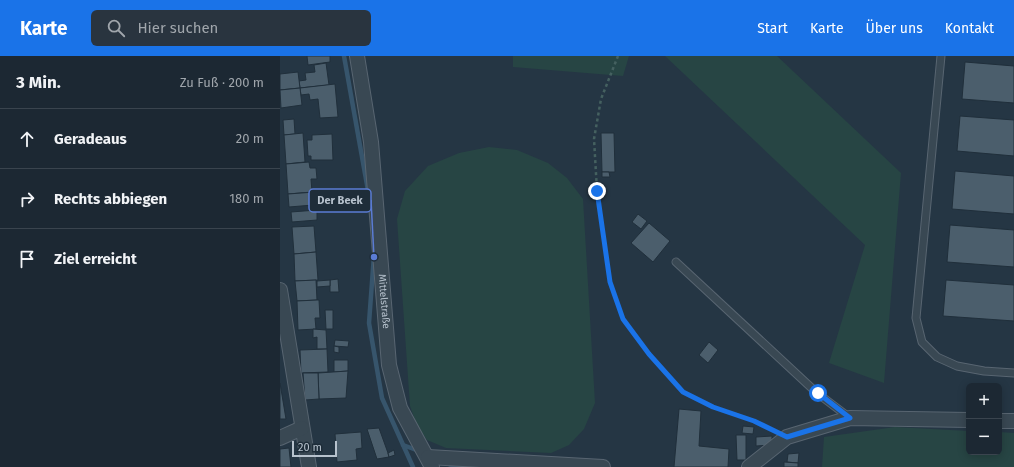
<!DOCTYPE html>
<html lang="de">
<meta charset="utf-8">
<style>
:root{--surface:#1c2833;--page:#29343f;--text:#f1f3f6;--muted:#a0a6ac;--line:#3a444e;--accent:#1a73e8}
body{margin:0;font-family:"Fira Sans",sans-serif;background:var(--page);color:var(--text)}
.controls{position:absolute;right:12px;bottom:12px;display:grid;overflow:hidden;border-radius:6px;box-shadow:0 2px 10px #0003}
.controls button{width:36px;height:36px;display:grid;place-items:center;padding:0;border:0;border-bottom:1px solid var(--line);background:var(--surface);color:var(--text);font:20px sans-serif}
.scale{position:absolute;left:12px;bottom:10px;width:45px;box-sizing:border-box;padding-left:4px;border:2px solid #b7c2cd;border-top:0;font-size:11px;line-height:14px;white-space:nowrap;color:#b7c2cd;-webkit-text-stroke:3px #1e2d39;paint-order:stroke}
.stop{position:absolute;width:12px;height:12px;margin:-9px;border:3px solid #1a73e8;border-radius:50%;background:#fff}
.stop.end{background:#1a73e8;border-color:#fff;box-shadow:0 1px 4px #0008}
.list{margin:0;padding:0;list-style:none}
h2{display:flex;justify-content:space-between;align-items:center;height:52px;margin:0;padding:0 16px;font-size:17px}
h2 small{font-size:13px;font-weight:400;color:var(--muted)}
.list li{display:grid;grid-template-columns:26px 1fr auto;gap:12px;align-items:center;box-sizing:border-box;height:60px;padding:0 16px;border-top:1px solid var(--line)}
.list b{display:block;font-size:15px;white-space:nowrap}
.list em{font-size:13px;font-style:normal;color:var(--muted)}
.icon{flex:none;width:22px;height:22px;fill:none;stroke:currentColor;stroke-width:2;stroke-linecap:round;stroke-linejoin:round}
.map{position:relative;flex:none;width:734px;height:411px;overflow:hidden}
header{display:flex;align-items:center;gap:24px;box-sizing:border-box;height:56px;padding:0 20px;background:var(--accent);color:#fff}
header strong{font-size:19px}
nav{display:flex;gap:22px;margin-inline-start:auto;font-size:14px}
.search{width:280px;height:36px;background:var(--page);display:flex;align-items:center;gap:10px;box-sizing:border-box;padding:0 14px;border-radius:6px;color:var(--muted);font-size:15px}
main{display:flex}
aside{flex:1;background:var(--surface)}
.map>svg:first-child{display:block}
</style>
<header>
<strong>Karte</strong>
<div class="search"><svg class="icon" aria-label="search" viewBox="0 0 24 24"><circle cx="10" cy="10" r="6"/><path d="M15 15l6 6"/></svg>Hier suchen</div>
<nav><a>Start</a><a>Karte</a><a>Über uns</a><a>Kontakt</a></nav>
</header>
<main>
<aside>
<h2>3 Min.<small>Zu Fuß · 200 m</small></h2>
<ul class="list">
<li><svg class="icon" aria-label="ahead" viewBox="0 0 24 24"><path d="M12 20V5M6 11l6-6 6 6"/></svg><div><b>Geradeaus</b></div><em>20 m</em></li>
<li><svg class="icon" aria-label="right" viewBox="0 0 24 24"><path d="M7 20v-9h11M14 6l5 5-5 5"/></svg><div><b>Rechts abbiegen</b></div><em>180 m</em></li>
<li><svg class="icon" aria-label="arrive" viewBox="0 0 24 24"><path d="M6 21V4h12l-3 4 3 4H6"/></svg><div><b>Ziel erreicht</b></div></li>
</ul>
</aside>
<div class="map">
<svg width="734" height="411" viewBox="0 0 734 411">
<rect width="100%" height="100%" fill="#253644"/>
<g fill="#274544">
<path d="M233,0H349L343,20L233,11Z"/>
<path d="M385,0H497L621,117L604,327L549,307L585,189Z"/>
<path d="M209,91L237,94L268,107L287,122L303,143L315,347L304,373L289,389L271,397L166,392L147,384L137,370L130,350L117,163L125,135L148,110L179,97Z"/>
<path d="M615,371L689,375V396H719V376L734,377V411H542L544,381Z"/>
</g>
<g fill="none" stroke-linecap="round" stroke-linejoin="round">
<g stroke="#37556c" stroke-width="4.5">
<path d="M64,0L89,140"/>
<path d="M94,199L89,267L102,342L133,411"/>
<path d="M123,389L139,395"/>
<path d="M166,407L174,410L186,411"/>
</g>
</g>
<g fill="#4b5e6c" stroke="#202f3b">
<path d="M27,0H50V6L28,9Z"/>
<path d="M685,6L734,10V47L682,43Z"/>
<path d="M46,7L49,29L20,32L19,25L26,24L25,17L35,16L34,9Z"/>
<path d="M18,16L20,32L0,34V18Z"/>
<path d="M55,28L58,61L40,62L38,43L30,44L29,38L21,39L20,32Z"/>
<path d="M20,32L22,49L1,52L0,34Z"/>
<path d="M680,60L734,64V100L677,95Z"/>
<path d="M14,63L15,78L4,79L3,64Z"/>
<path d="M23,77L25,106L6,108L4,79Z"/>
<path d="M321,77H334L335,116H322Z"/>
<path d="M52,78L53,104H31V100H28L27,84H32V79Z"/>
<path d="M29,106L30,112H36L37,123H31L32,136L8,138L6,108Z"/>
<path d="M675,115L734,120V158L672,153Z"/>
<path d="M322,116H329L330,121H322Z"/>
<path d="M48,135L49,144L32,145L33,149L9,151L8,138Z"/>
<path d="M37,154V164L12,166L11,156Z"/>
<path d="M358,158L367,165L361,173L352,166Z"/>
<path d="M369,167L390,185L373,206L351,187Z"/>
<path d="M670,169L734,174V211L667,206Z"/>
<path d="M34,170L36,196L14,198L12,171Z"/>
<path d="M36,196L38,224L15,225L14,198Z"/>
<path d="M58,223L59,236H50V224Z"/>
<path d="M36,224L37,244L17,245L15,225Z"/>
<path d="M50,224V230L37,231V225Z"/>
<path d="M666,224L734,229V265L663,260Z"/>
<path d="M37,244H39L40,262H35L36,273L18,274L17,245Z"/>
<path d="M45,254H53V273H46Z"/>
<path d="M33,273L46,274L47,293H37V281L33,282Z"/>
<path d="M55,284L69,285L68,291L54,290Z"/>
<path d="M429,286L438,294L428,307L419,299Z"/>
<path d="M54,290L59,291V297L54,296Z"/>
<path d="M47,293L48,316L21,317L20,294Z"/>
<path d="M54,304H68V315L54,316Z"/>
<path d="M68,315L66,342L39,343L38,317Z"/>
<path d="M23,317H38L39,343L25,344Z"/>
<path d="M0,327L6,363H0Z"/>
<path d="M399,353L421,355L419,390L449,393L448,411H394Z"/>
<path d="M463,370L474,371L473,378L462,377Z"/>
<path d="M99,372L108,397L109,401L97,403L87,373Z"/>
<path d="M81,376L82,392L76,393L77,404L57,406L55,378Z"/>
<path d="M456,379H466V404H457Z"/>
<path d="M492,380V389L476,390V381Z"/>
<path d="M9,392L11,411H0V393Z"/>
<path d="M114,394L115,399L109,401L108,397Z"/>
<path d="M519,397L518,407L507,406L508,398Z"/>
<path d="M504,406L518,407V411H504Z"/>
</g>
<g fill="none" stroke-linecap="round" stroke-linejoin="round">
<defs>
<g id="service">
<path d="M661,0L636,262L642,286L657,301L677,310L704,315L734,317"/>
<path d="M396,206L537,337L570,362"/>
</g>
<g id="minor">
<path id="s1" d="M77,0L91,86L109,309L120,352L152,411"/>
<path d="M0,234L29,411"/>
<path d="M719,365H734"/>
<path d="M0,382L22,372"/>
<path d="M148,401L323,411"/>
<path d="M469,411L507,381L570,362L689,364"/>
</g>
</defs>
<use href="#service" stroke="#586571" stroke-width="9"/>
<use href="#minor" stroke="#586571" stroke-width="16"/>
<path stroke="#456160" stroke-width="2.5" stroke-dasharray="3 3" stroke-linecap="butt" d="M338,0L321,43L314,83L317,135L330,226L343,263L369,298L403,336L433,351L474,365L494,375"/>
<use href="#service" stroke="#394853" stroke-width="7"/>
<use href="#minor" stroke="#394853" stroke-width="14"/>
</g>
<g fill="none" stroke-linecap="round" stroke-linejoin="round">
<path stroke="#1a73e8" stroke-width="5" d="M317,135L330,226L343,263L369,298L403,336L433,351L474,365L507,381L570,362L538,337"/>
</g>
<g text-anchor="middle" dominant-baseline="central" stroke-width="3" stroke-linejoin="round" paint-order="stroke">
<g font-size="10" fill="#b7c2cd" stroke="#1e2d39">
<text stroke="none"><textPath href="#s1" startOffset="247">Mittelstraße</textPath></text>
</g>
</g>
<path fill="none" stroke="#5b7cd4" stroke-width="1.5" d="M94 201L91 144"/>
<circle fill="#5b7cd4" stroke="#1e2d39" stroke-width="1.5" cx="94" cy="201" r="4"/>
<rect fill="#1e2d39" stroke="#5b7cd4" stroke-width="1.5" x="29" y="133" width="62" height="23" rx="4"/>
<g font-size="11" text-anchor="middle" font-weight="bold" fill="#b7c2cd">
<text x="60" y="148">Der Beek</text>
</g>
</svg>
<div class="controls">
<button>+</button>
<button>−</button>
</div>
<div class="scale">20 m</div>
<div class="stop" style="left:538px;top:337px"></div>
<div class="stop end" style="left:317px;top:135px"></div>
</div>
</main>
